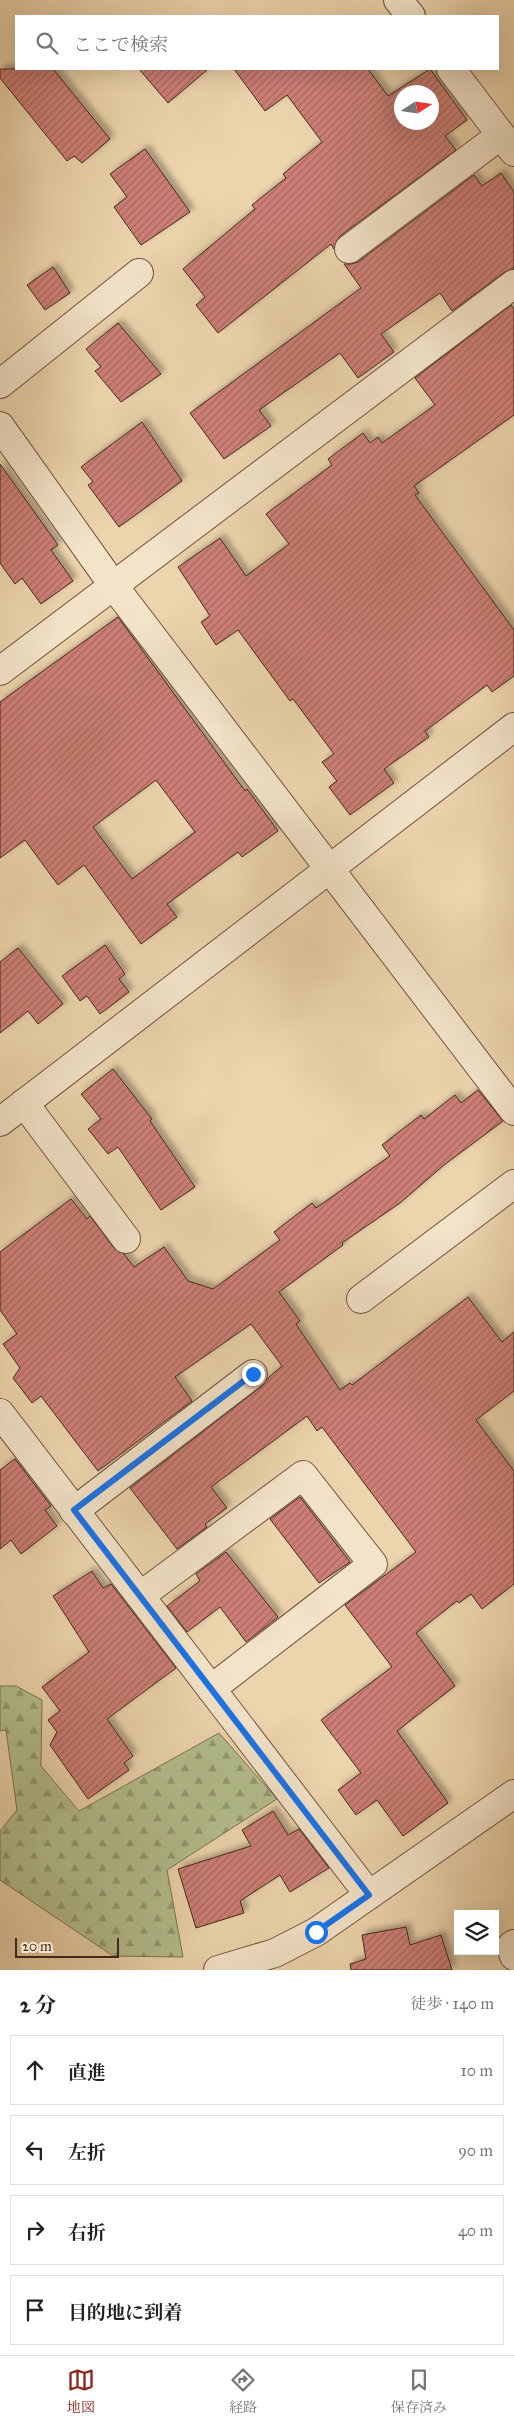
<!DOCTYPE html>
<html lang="ja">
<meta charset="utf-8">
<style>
:root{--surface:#fff;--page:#f2f2f2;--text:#222;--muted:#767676;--line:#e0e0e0;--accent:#8f2418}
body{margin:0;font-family:"IM FELL Great Primer","Noto Serif JP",serif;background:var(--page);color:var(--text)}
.controls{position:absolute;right:15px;bottom:15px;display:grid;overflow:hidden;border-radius:0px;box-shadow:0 5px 20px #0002}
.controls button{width:45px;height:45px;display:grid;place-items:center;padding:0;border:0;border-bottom:1px solid var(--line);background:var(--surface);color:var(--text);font:25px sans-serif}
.compass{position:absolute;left:394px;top:85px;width:45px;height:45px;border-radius:50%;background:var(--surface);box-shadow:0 5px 20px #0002;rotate:78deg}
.scale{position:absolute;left:15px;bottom:12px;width:104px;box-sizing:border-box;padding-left:5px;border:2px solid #44291b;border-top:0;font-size:14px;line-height:18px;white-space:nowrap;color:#44291b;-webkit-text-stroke:4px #f3e3c9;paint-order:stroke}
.stop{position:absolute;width:15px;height:15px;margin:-11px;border:4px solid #1a73e8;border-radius:50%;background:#fff}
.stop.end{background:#1a73e8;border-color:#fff;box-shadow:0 1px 5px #0008}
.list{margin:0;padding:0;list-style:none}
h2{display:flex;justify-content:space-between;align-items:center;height:65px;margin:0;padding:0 20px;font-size:21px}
h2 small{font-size:16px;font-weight:400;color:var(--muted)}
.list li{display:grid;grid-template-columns:32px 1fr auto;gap:15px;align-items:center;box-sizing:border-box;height:70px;margin:0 10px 10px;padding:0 10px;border:1px solid var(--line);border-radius:0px}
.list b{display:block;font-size:19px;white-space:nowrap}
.list em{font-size:16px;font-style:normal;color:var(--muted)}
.icon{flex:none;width:28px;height:28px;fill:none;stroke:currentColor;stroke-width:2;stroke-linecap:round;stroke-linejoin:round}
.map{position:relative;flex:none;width:514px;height:1970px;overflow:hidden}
.search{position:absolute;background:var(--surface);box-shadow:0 5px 20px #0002;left:15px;right:15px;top:15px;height:55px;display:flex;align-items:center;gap:12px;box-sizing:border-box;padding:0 18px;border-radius:0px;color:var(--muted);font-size:19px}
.sheet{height:385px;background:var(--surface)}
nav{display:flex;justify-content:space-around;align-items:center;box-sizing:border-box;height:70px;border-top:1px solid var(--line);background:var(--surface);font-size:14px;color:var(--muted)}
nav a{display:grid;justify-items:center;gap:2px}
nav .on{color:var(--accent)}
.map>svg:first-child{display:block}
</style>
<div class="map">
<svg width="514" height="1970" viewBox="0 0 514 1970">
<defs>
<pattern id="forest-firs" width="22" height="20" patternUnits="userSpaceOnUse" patternTransform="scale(1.25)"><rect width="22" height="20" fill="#b3be8d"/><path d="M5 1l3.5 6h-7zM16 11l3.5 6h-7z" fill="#939a72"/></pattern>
<pattern id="building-hatch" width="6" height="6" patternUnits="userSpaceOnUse" patternTransform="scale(1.25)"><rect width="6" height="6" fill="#cd7f77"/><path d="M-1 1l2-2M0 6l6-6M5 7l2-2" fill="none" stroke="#a86861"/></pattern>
<filter id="shadow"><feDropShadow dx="4.5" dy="-4.5" stdDeviation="2.5" flood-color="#0004"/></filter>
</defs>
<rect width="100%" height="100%" fill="#ecd4ac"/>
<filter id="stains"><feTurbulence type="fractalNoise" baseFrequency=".004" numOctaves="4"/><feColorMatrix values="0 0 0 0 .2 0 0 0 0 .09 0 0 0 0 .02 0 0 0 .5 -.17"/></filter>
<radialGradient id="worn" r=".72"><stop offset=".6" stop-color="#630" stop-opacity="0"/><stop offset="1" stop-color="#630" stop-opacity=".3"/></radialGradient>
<path fill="url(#forest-firs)" stroke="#7c7454" d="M0,1686H16L42,1700L41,1766L79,1811L219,1733L277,1799L167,1870L183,1957L113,1956L0,1880V1831L17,1810L6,1730L0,1731Z"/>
<g fill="url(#building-hatch)" stroke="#44291b" fill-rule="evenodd" filter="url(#shadow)">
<path d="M0,69H53L110,139L82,163L74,156L67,161L0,78Z"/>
<path d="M139,69H208L168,103Z"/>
<path d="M234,69H368L388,96L430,69L467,120L445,136L456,150L340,236L334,249L331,244L218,333L196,305L205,297L183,269L255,209L252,205L286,178L283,174L322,142L287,95L265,111ZM402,92H432V122H402Z"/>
<path d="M145,149L190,212L141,245L114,207L127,197L110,174Z"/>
<path d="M501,173L514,192V268L505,272L452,311L440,293L381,334L394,352L358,378L340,353L259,410L271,426L224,459L190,413L361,288L344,264H351L358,262L474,175L482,186Z"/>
<path d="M53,267L70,293L45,310L27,285Z"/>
<path d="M511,305L514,309V415L414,486L419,493L415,495L514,630V676L492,692L487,685L425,731L429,737L384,769L394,783L350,815L329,787L337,781L322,762L334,754L293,699L290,701L238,630L216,645L201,622L210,616L178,567L220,538L246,576L289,544L266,514L332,465L328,459L363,433L370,443L378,437L382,443L435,405L415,378Z"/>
<path d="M118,323L161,374L121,402L95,371L101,367L86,349Z"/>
<path d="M142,422L182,481L119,527L88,485L93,482L81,467Z"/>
<path d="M0,464L58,545L51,550L73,581L41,604L22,578L15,584L0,563Z"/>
<path d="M118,617L245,791L247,789L278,831L242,857L238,852L167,904L177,917L141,944L84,865L58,885L25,840L0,858V702ZM156,780L195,832L132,879L93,827Z"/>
<path d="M105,945L125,974L119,979L129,992L100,1014L87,996L80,1001L62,976Z"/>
<path d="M18,948L63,1004L38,1024L28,1011L0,1033V962Z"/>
<path d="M113,1069L152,1119L150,1121L195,1187L161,1210L118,1147L108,1154L88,1129L101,1119L81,1094Z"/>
<path d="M478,1090L503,1121L444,1165L400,1203L342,1243L343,1245L279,1292L300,1321L296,1324L340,1390L350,1383L352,1385L468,1297L502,1342L514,1332V1391L476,1420L514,1471V1584L482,1609L471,1594L459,1603L457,1601L416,1633L455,1686L397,1731L448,1803L403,1836L377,1800L356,1815L338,1790L361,1773L321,1720L392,1667L345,1605L416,1552L322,1427L317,1431L307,1416L211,1487L227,1508L205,1524L207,1527L177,1549L130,1488L262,1386L268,1378L282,1366L251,1324L175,1377L192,1401L98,1471L41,1396L32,1403L13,1378L20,1368L3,1344L17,1334L0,1310V1252L71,1199L87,1219L90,1216L114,1248L124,1254L134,1267L164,1247L188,1281L213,1289L280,1240L274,1232L312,1203L316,1208L390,1156L382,1145L421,1115L424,1119L455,1095L461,1103Z"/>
<path d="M15,1459L51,1506L45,1510L57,1526L21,1554L11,1540L0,1549V1470Z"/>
<path d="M300,1497L350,1562L319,1583L270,1519Z"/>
<path d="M226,1552L278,1617L246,1642L220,1607L187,1632L167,1606L200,1581L196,1574Z"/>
<path d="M92,1571L103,1588L111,1584L176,1668L107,1719L133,1756L124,1763L129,1770L88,1799L50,1745L57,1732L48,1720L60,1711L42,1687L89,1652L53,1596Z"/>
<path d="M273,1811L288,1835L299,1829L329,1868L290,1892L280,1875L240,1901L244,1913L196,1928L178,1869L251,1846L242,1830Z"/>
<path d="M406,1927L410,1945L441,1935L452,1970H351L350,1964L366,1959L362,1935Z"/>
</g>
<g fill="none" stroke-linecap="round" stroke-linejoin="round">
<defs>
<g id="minor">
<path d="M398,0L411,16"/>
<path d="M451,69L514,152"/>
<path d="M349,249L501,135"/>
<path d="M0,384L139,273"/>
<path d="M0,426L113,585L514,1111"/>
<path d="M0,671L514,284"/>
<path d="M24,1103L126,1239"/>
<path d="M0,1122L514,727"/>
<path d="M361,1299L514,1184"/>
<path d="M0,1413L369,1895"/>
<path d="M74,1511L253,1374"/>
<path d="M140,1596L303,1475L373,1564L211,1689"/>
<path d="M514,1944L511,1946L514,1956"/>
<path d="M218,1970L275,1953L316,1932L514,1794"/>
</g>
</defs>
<use href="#minor" stroke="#6e543f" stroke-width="30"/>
<use href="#minor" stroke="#f3e3c9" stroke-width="28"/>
</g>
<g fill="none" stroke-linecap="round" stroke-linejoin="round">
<path stroke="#1a73e8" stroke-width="6" d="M253,1374L74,1510L369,1895L316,1932"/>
</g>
<rect width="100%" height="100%" filter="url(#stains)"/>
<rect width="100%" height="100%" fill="url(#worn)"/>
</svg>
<div class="controls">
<button><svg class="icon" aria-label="layers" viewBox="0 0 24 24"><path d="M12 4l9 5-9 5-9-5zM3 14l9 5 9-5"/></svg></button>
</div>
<svg class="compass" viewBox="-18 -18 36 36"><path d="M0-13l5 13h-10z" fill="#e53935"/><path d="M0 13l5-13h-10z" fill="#767676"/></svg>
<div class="scale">20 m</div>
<div class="stop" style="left:316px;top:1932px"></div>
<div class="stop end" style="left:253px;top:1374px"></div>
<div class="search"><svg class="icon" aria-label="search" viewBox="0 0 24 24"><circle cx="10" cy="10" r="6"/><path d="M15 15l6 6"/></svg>ここで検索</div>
</div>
<section class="sheet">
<h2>2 分<small>徒歩 · 140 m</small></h2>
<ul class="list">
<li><svg class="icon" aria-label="ahead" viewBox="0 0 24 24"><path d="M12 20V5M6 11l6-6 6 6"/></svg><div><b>直進</b></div><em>10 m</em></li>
<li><svg class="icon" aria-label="left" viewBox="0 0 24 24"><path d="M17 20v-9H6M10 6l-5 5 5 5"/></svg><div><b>左折</b></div><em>90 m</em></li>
<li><svg class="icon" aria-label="right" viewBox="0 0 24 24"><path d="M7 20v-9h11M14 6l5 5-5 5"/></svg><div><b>右折</b></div><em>40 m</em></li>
<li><svg class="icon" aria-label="arrive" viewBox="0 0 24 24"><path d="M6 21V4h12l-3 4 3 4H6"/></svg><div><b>目的地に到着</b></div></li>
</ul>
</section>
<nav>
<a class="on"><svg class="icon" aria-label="map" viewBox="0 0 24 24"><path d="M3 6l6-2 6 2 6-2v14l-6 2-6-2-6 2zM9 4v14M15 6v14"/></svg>地図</a>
<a><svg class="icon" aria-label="directions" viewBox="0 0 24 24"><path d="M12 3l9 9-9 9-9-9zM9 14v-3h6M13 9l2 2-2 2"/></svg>経路</a>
<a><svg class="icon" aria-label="saved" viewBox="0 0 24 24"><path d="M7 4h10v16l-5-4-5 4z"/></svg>保存済み</a>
</nav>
